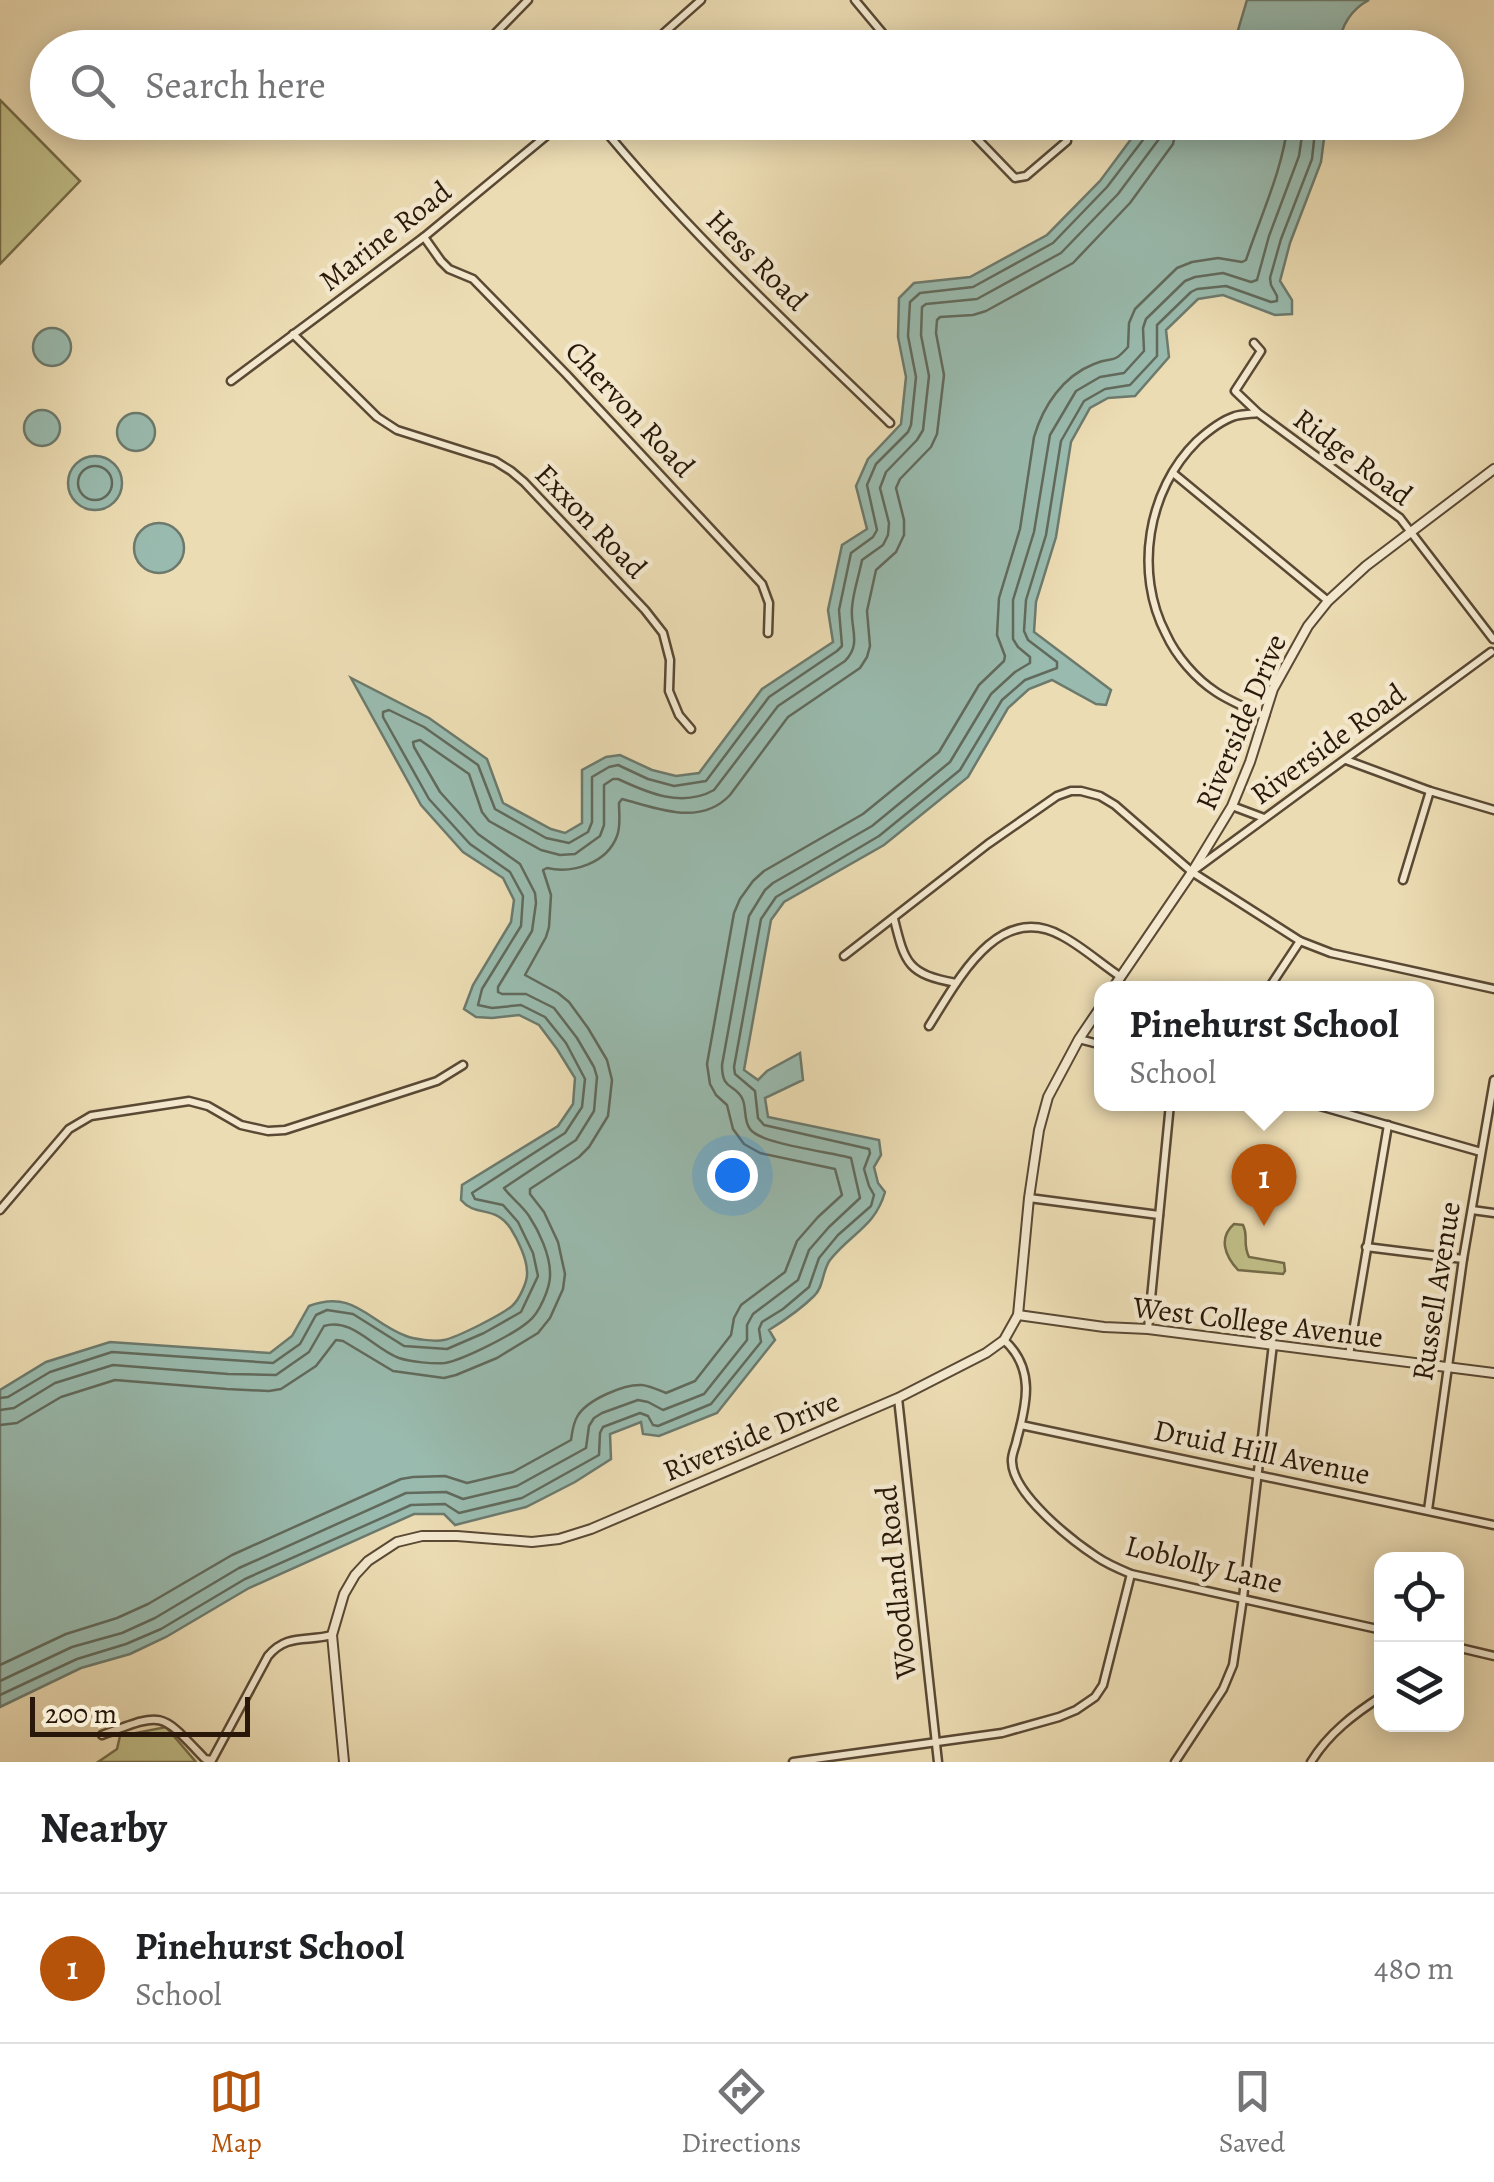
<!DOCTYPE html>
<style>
:root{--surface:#fff;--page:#f2f2f2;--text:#202124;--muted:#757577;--line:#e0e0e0;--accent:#b45309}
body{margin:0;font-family:Alegreya,serif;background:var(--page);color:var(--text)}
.controls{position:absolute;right:30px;bottom:30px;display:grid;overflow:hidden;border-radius:20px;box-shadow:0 5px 25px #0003}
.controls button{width:90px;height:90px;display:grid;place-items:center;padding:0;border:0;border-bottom:2px solid var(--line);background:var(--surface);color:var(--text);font:50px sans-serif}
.scale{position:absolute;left:30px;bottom:25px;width:220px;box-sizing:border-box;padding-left:10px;border:5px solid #291809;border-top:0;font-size:28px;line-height:35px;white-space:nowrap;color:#291809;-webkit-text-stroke:8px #f3e8ce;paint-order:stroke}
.you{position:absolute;left:732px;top:1175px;width:35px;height:35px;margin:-25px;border:8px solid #fff;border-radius:50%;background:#1a73e8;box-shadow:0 0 0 15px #1a73e833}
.badge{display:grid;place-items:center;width:65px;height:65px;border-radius:50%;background:var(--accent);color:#fff;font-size:32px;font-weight:700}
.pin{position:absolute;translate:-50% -82px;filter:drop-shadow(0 2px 5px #0008)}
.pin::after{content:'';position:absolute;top:52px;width:35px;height:30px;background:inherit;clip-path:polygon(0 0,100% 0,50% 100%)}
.popup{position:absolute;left:1094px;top:981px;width:340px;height:130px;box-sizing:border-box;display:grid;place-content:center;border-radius:20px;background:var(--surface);filter:drop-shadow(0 2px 8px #0005);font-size:32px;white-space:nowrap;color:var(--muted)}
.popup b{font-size:38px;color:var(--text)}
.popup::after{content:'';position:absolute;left:50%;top:100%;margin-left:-20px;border:20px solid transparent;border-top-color:var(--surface)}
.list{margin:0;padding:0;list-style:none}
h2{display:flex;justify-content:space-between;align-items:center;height:130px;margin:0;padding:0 40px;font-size:42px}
h2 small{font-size:32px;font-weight:400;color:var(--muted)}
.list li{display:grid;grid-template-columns:65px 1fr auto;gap:30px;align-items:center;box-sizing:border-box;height:150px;padding:0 40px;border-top:2px solid var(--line)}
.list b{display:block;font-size:38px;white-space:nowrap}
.list p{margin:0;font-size:32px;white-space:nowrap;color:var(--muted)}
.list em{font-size:32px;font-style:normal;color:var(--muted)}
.icon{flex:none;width:55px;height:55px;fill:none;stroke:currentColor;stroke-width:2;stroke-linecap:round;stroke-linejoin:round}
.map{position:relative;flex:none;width:1494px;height:1762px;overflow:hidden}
.search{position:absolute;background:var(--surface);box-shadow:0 5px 25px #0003;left:30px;right:30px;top:30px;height:110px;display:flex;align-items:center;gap:25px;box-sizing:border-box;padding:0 35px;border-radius:55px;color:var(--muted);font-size:38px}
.sheet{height:280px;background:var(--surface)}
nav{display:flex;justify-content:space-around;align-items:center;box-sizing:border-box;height:140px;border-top:2px solid var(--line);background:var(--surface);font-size:28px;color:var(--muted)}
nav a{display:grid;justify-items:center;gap:5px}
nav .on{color:var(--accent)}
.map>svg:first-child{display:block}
</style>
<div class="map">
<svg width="1494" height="1762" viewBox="0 0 1494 1762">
<rect width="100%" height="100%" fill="#ecdcb3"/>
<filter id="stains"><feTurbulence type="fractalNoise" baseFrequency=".002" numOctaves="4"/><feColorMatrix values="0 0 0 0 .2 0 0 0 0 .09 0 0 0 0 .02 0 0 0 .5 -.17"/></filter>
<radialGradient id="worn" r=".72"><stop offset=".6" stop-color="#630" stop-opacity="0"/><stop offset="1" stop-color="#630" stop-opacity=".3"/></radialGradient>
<g fill="#c0be87" stroke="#746b48" stroke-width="2.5">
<path d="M0,100L80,181L0,264Z"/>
<path d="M1234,1224L1243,1225C1249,1237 1242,1242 1249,1257L1284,1263L1285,1271L1283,1274L1238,1270C1225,1256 1218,1238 1234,1224Z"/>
<path d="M166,1727L196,1762H98L117,1749L120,1736Z"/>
</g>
<g fill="#99bbaf" stroke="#6c7a6d" stroke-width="2.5">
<path d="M1247,0H1369C1350,10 1341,27 1338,47H1233Z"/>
<path d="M1143,123H1326L1321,162L1290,243L1280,281L1292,300V314L1275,315L1223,295L1198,299L1166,330L1169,357L1135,396L1108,398L1090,408L1071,442L1056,537L1036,602L1034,632L1111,690L1106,705L1096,704L1052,680L1029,689L1008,708L968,777L884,845L784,902L771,920L744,1070L758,1080L767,1071L800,1053L803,1080L765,1098L768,1117L879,1140L881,1155L874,1167L878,1183L885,1192C875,1227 851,1233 830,1260C822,1271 824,1287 814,1296C800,1310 785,1320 769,1330L775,1340L717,1413L659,1436L643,1434L641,1422L610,1434L611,1459L575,1482L526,1507L455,1525L444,1514H414L249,1588L166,1637L130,1654L81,1668L0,1707V1390L46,1362L110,1342L270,1353L292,1336L309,1306C355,1289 368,1322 406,1336C414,1339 434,1342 444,1340C458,1337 501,1315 512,1306C519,1300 528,1281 527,1272C527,1259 518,1240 511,1229C495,1204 476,1218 461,1200L462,1185L558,1126L573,1104L575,1078L557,1049L539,1025L519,1015L492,1018L476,1017L464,1009L473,985L511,922L514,900L503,878L463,852L421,805L351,678L429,718L487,759L503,803L551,829L565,833L582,823V770L606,757L620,755L652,770L676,776L699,773L762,689L833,642L828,610L842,545L867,529L856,486L868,459L901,424L906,377L898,337L899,298L914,283L970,277L1047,235L1100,181Z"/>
<circle cx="52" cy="347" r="19"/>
<circle cx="42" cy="428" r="18"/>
<circle cx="136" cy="432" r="19"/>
<circle cx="95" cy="483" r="27"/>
<circle cx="159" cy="548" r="25"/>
</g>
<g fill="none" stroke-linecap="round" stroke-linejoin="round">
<g stroke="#616a5c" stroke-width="2.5">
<circle cx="95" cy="483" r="17"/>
<path d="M0,1398L8,1397L50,1372L112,1352L273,1363L300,1344L316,1315L327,1310L353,1314L404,1346L447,1349L484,1333L521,1312L538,1276L533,1253L518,1222L503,1205L475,1199L472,1193L565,1133L582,1107L585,1079L566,1043L545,1017L521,1005L492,1008L478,1005L482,989L521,926L523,896L510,872L470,844L429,799L383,717V712L389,710L424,727L478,765L495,809L546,838L569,843L588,832L592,822V777L609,767L618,765L648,779L674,786L706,781L769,697L837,651L842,646L839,610L851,553L873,537L877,530L867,485L876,464L908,432L911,425L916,377L908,336L910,302L920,293L973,287L1053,243L1107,187L1149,132L1150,122"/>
<path d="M0,1410L14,1408L55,1383L113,1365L228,1374L276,1375L309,1352L324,1326C352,1317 374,1349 399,1358C411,1362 433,1364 445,1363C463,1360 514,1334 528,1322C539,1314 551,1287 550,1273C550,1255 539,1231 529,1216C522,1205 510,1197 504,1188L576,1140L594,1111L597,1077L594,1067L577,1038L554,1008L526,994H502L498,992V987L532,931L536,903L535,893L520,864L478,834L440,792L414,747L413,742L420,740L469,774L482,812L489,821L541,850L560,855L575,854L600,836L604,825V785L613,779H618C648,793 682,808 714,790L778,706L845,661C862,644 850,628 852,608C853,592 859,576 862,560L883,545L888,535L889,523L880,488L886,472L917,440L923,430L929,376L921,335L922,307L926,304L977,299L1061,253L1118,194L1159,139L1163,122"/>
<path d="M0,1425L17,1423L61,1397L115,1380L227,1389L269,1391L281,1389L316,1366L336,1340L343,1341L393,1371L444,1378L456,1375L497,1358L538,1333L550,1318L563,1289L565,1274L558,1242L544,1212L530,1194V1189L579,1157L589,1147L608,1116L612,1080L607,1060L588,1028L569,1002L558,993L525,975L546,937L549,927L551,895L543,870L547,868C573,874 607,863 617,836C621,826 619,814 619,803L622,799C657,808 700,827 730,795L788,717L860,668L867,657L870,646L867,611L876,570L896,552L904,535V520L896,488L900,479L931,447L937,434L944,375L936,333L937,320L940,317L973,315L986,311L1073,263L1130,203L1173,144L1178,122"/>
<path d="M0,1665L66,1634L117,1618L148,1604L232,1555L401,1479L413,1477L445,1476L467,1483L513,1472L571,1440C572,1433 573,1424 577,1417C586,1400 624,1384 642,1385C651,1386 658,1390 666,1393L695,1381L731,1335L734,1318L741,1305L785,1272L797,1241L818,1217L842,1195L835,1169L760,1153L744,1144L733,1129L727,1105L716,1095L710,1084L707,1064L734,913L740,899L753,881L764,871L863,814L939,752L979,685L1004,661L1005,656L997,635L999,598L1020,529L1034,437C1043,406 1063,376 1094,364C1114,355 1111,366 1128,347L1129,323L1135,309L1177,268L1192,262L1218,258L1242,262L1246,260C1261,215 1283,169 1288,122"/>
<path d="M0,1681L72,1647L122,1633L155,1618L239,1568L406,1493L446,1492L463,1499L517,1486L586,1448L589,1426L594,1418L602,1413L638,1400L648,1402L663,1410L704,1394L747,1340V1325L753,1314L798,1280L809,1250L829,1227L860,1198L851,1158C830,1152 760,1144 750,1129C743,1120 747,1107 742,1098C734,1083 722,1091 722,1065L749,916L765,890L773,883L872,826L950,762L991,694L1015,672L1030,663V657L1018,647L1013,639V600L1034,532L1050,435L1076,391L1100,377L1124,373L1144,351L1143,328L1146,319L1185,281L1195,277L1223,273L1251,282L1257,280L1269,236L1299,156L1304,122"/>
<path d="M0,1695L77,1659L126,1644L161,1629L245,1579L411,1505L445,1504L459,1513L522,1498L599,1455L600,1433L603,1427L640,1413L648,1416L653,1425L658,1426L711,1404L761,1342L759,1329L762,1322L783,1309L809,1287L819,1258L838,1235L871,1206L874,1195L869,1186L864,1169L870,1153L869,1149L764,1125L758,1118L755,1091L735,1074L734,1067L761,919L776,897L879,836L960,770L1002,700L1025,680L1057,668V662L1028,640L1024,631L1026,600L1046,535L1061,441L1084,401L1105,389L1130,385L1157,356V325L1191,292L1197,289L1226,286L1271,302L1277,301V296L1271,285L1270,278L1281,239L1312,159L1316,122"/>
</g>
<defs>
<g id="minor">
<path d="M855,0L895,48"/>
<path d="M481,48L528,0"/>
<path d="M647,48L701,0"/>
<path d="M598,122C687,231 790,326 890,423"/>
<path d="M961,122L1015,178L1026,176L1067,141"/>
<path d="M424,237L441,261L449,269L473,279L566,374L762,584L769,603L768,633"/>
<path d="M293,334L377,417L397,430L495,461L511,471L524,482L645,610L663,633L670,660L669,691L679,715L691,729"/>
<path d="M1254,343L1261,351L1235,391L1257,412"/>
<path d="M231,381L424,237L563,122"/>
<path d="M1173,473L1328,601"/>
<path d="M1265,716C1249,709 1231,702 1216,692C1196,679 1176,656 1166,634C1134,573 1147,490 1197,441C1208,431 1220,421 1235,416C1243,414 1251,414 1258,413L1400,518L1493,639"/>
<path d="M1346,760L1430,791L1494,810"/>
<path d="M1232,806L1264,818"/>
<path d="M1193,871L1491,652"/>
<path d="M1403,880L1430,791"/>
<path d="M894,919C905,964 908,974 956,983"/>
<path d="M844,956L988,844L1057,796L1071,791H1081L1100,796L1115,805L1192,872L1300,941L1331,953L1494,989"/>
<path d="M1269,988L1300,941"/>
<path d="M929,1026C957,982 998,900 1062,936C1083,947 1101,964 1121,977"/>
<path d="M1079,1039L1102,1045"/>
<path d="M1313,1104L1481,1152"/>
<path d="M1029,1198L1159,1215"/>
<path d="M0,1210L69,1129L91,1116L189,1101L208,1106L241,1125L268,1131L285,1130L437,1081L463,1065"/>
<path d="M1472,1210L1494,1213"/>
<path d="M1366,1247L1463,1259"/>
<path d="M1148,1329L1170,1104"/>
<path d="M1004,1340C1035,1368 1027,1403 1017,1439C1016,1446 1011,1455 1012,1462C1013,1494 1071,1540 1097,1557C1107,1564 1119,1569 1131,1574L1382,1630"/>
<path d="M1349,1355L1388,1125"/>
<path d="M898,1398L938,1762"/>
<path d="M1021,1425L1494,1525"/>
<path d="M1428,1510L1463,1259L1494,1080"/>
<path d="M1456,1647L1494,1656"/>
<path d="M102,1735C165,1712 159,1711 205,1759L212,1760L268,1656C287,1633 307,1642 332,1635"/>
<path d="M793,1762L1002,1733L1059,1717L1076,1710L1095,1697L1103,1685L1131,1574"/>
<path d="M1175,1762L1223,1689L1233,1665L1243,1598L1273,1344"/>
<path d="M1311,1762C1328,1734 1354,1714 1382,1696"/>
</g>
<g id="tertiary">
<path d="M1113,988L1192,872L1232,806L1250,762L1273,689L1308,626L1328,601L1366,566L1494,469"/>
<path d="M1018,1315L1104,1327L1148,1329L1494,1373"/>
<path d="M344,1762L332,1635L344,1594L355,1575L368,1561L397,1542L422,1536H457L532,1542L559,1539L591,1529L898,1398L986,1353L1004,1340L1018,1315L1029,1198L1039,1130L1048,1097L1079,1039L1102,1005"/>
</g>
</defs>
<use href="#minor" stroke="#5a4934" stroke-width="11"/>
<use href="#tertiary" stroke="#5a4934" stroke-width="12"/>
<use href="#minor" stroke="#f3e8ce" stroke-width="6"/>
<use href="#tertiary" stroke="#f3e8ce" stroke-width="8"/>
</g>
<g text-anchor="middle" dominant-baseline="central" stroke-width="9" stroke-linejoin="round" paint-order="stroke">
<g font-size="30" fill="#291809" stroke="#f3e8ce">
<text transform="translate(385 236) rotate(-38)">Marine Road</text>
<text transform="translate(757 260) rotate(45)">Hess Road</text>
<text transform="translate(630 409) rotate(47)">Chervon Road</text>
<text transform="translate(1353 457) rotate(37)">Ridge Road</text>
<text transform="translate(591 521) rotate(46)">Exxon Road</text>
<text transform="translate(1241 722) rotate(-67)">Riverside Drive</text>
<text transform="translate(1328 744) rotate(-36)">Riverside Road</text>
<text transform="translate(1436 1291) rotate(-81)">Russell Avenue</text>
<text transform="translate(1258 1322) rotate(7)">West College Avenue</text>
<text transform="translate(751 1436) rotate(-23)">Riverside Drive</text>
<text transform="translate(1262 1452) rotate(12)">Druid Hill Avenue</text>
<text transform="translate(1204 1564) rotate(14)">Loblolly Lane</text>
<text transform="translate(896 1582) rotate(-96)">Woodland Road</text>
</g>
</g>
<rect width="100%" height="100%" filter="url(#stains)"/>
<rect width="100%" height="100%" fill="url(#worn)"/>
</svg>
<div class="controls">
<button><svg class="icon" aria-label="locate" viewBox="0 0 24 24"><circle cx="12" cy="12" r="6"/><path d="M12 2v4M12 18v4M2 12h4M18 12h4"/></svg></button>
<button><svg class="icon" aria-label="layers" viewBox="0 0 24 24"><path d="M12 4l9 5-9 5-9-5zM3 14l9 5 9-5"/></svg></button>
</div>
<div class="scale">200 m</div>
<div class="you"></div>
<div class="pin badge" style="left:1264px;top:1226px">1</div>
<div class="popup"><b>Pinehurst School</b>School</div>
<div class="search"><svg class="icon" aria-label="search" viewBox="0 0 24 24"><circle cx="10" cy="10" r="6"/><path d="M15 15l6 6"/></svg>Search here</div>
</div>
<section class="sheet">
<h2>Nearby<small></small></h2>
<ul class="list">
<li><span class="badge">1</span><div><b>Pinehurst School</b><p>School</p></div><em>480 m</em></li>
</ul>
</section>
<nav>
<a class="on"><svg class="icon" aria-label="map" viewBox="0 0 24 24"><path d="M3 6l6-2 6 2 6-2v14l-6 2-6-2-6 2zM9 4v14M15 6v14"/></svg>Map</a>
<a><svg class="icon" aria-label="directions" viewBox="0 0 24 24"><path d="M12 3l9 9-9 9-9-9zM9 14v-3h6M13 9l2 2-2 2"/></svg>Directions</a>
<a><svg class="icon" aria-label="saved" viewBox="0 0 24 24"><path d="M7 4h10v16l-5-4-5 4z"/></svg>Saved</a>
</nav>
